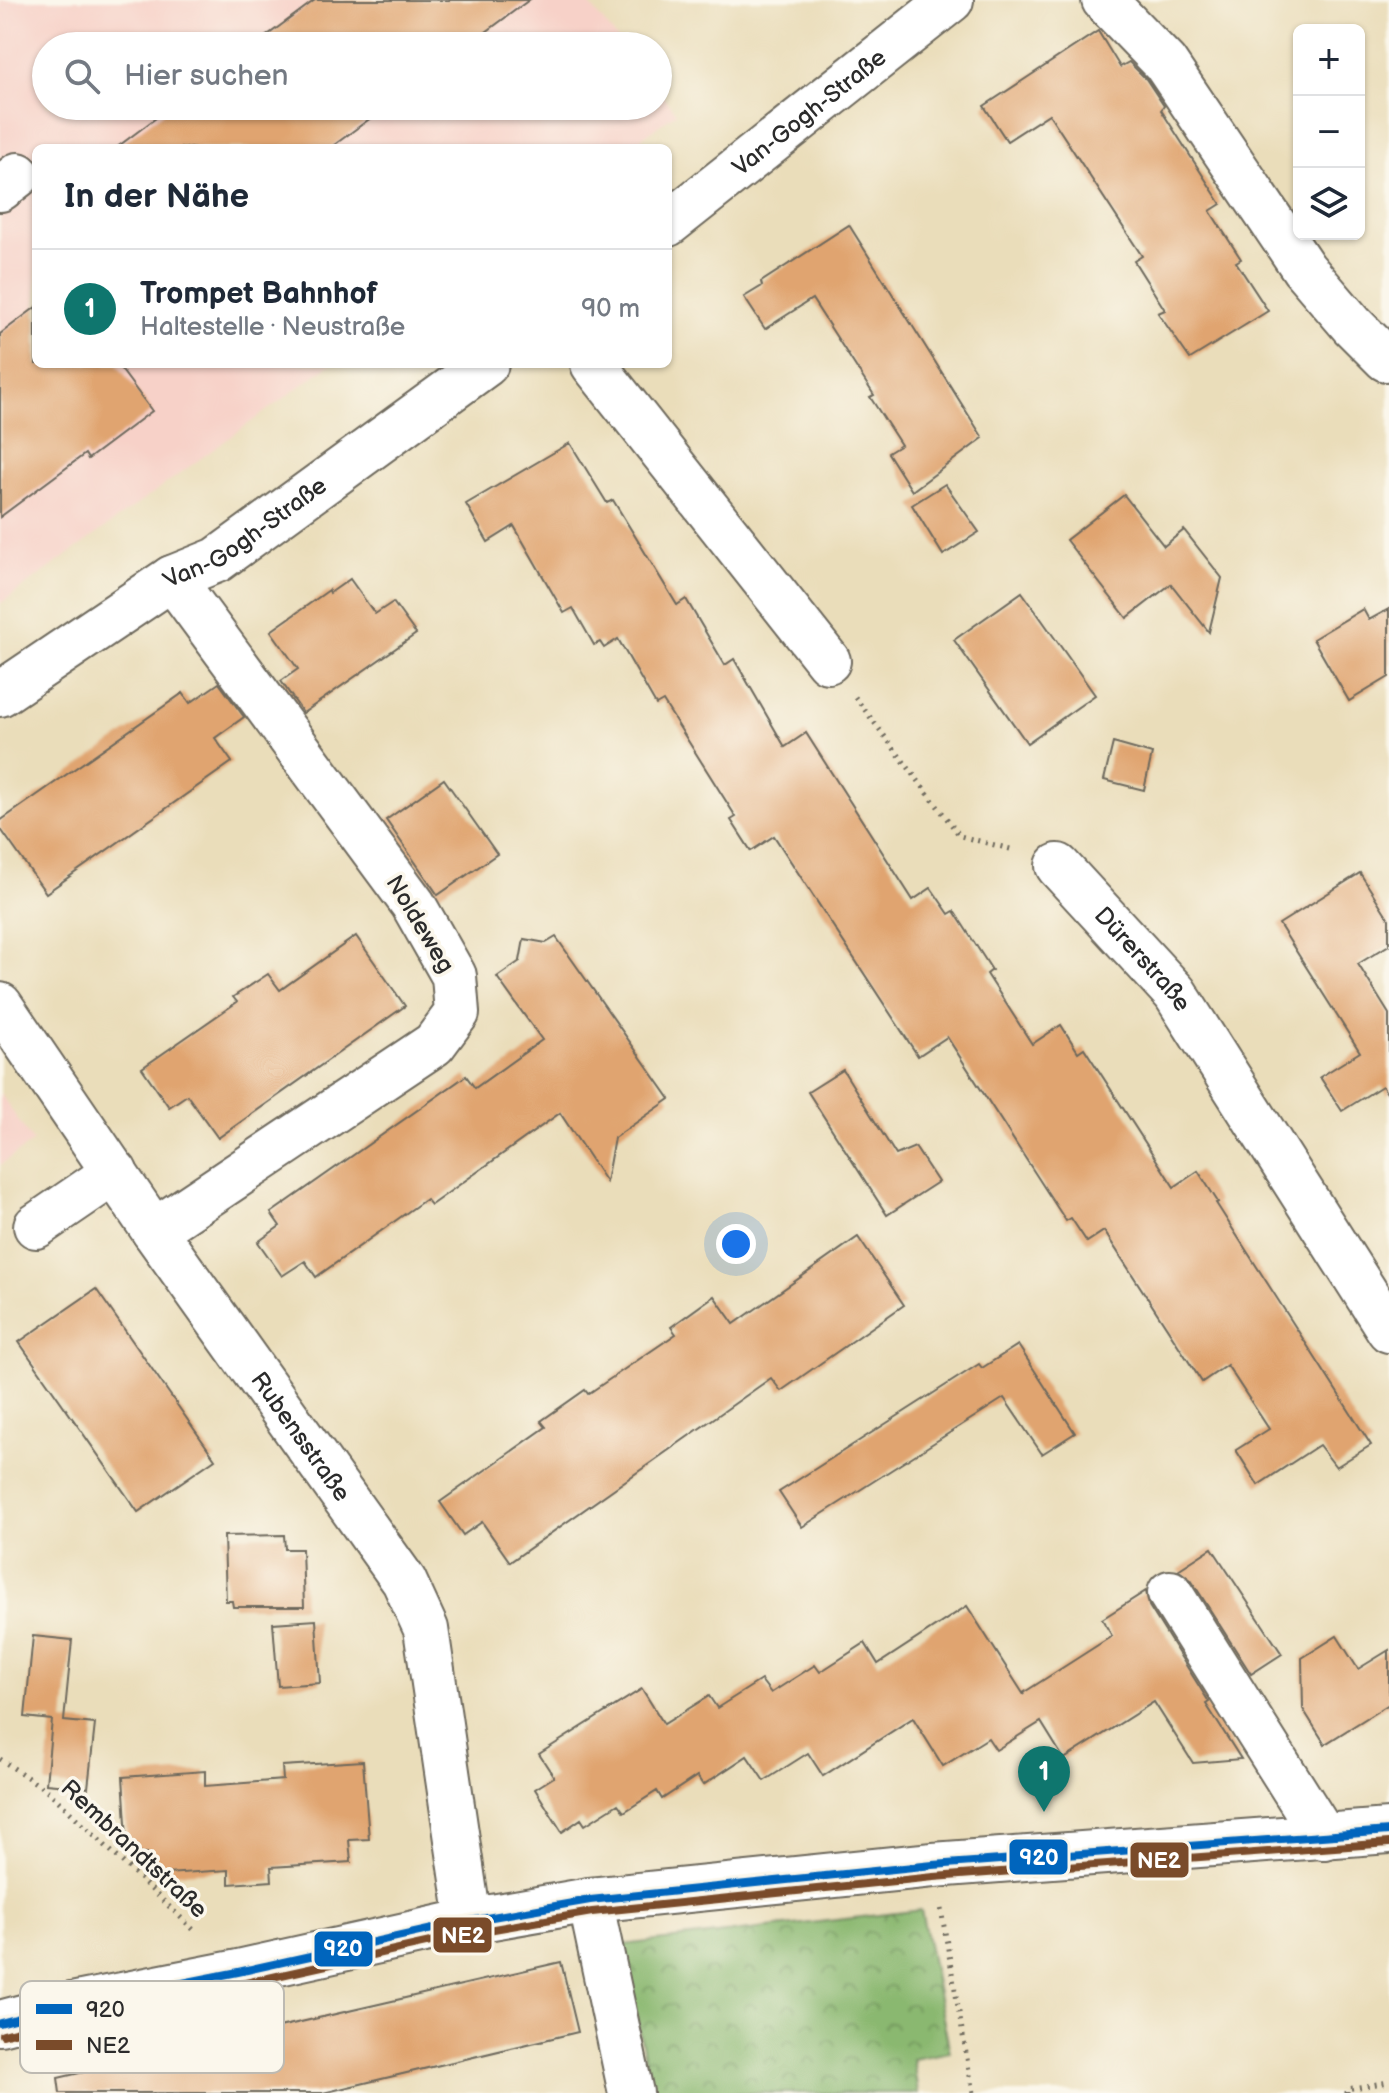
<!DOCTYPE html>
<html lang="de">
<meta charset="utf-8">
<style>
:root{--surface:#fff;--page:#f6f6f7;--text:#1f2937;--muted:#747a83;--line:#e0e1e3;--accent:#0f766e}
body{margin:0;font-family:"Balsamiq Sans",sans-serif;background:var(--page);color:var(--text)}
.controls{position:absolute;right:24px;top:24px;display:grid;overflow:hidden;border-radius:12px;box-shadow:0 2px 6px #0004}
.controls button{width:72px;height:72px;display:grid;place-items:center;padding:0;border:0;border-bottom:2px solid var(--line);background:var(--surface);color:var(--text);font:40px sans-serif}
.you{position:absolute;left:736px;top:1244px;width:28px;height:28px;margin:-20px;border:6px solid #fff;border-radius:50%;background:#1a73e8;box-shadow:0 0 0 12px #1a73e833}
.badge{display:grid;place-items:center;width:52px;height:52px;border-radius:50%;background:var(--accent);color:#fff;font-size:26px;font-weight:700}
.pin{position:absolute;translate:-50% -66px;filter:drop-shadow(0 2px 4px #0008)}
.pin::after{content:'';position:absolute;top:42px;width:28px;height:24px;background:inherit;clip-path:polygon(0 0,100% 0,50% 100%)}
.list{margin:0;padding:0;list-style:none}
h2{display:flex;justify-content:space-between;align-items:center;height:104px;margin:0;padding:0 32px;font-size:34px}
h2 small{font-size:26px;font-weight:400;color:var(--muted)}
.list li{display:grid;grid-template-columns:52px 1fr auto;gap:24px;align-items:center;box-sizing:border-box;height:120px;padding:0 32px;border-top:2px solid var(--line)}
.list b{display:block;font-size:30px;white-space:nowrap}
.list p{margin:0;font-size:26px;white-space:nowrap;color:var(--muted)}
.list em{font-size:26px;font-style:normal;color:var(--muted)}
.icon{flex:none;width:44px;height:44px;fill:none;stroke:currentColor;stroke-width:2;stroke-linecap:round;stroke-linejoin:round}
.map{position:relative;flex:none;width:1389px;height:2093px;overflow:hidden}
.search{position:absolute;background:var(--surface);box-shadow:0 2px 6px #0004;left:32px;top:32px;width:640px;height:88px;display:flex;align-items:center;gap:20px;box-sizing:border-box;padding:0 28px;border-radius:44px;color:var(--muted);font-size:30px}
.panel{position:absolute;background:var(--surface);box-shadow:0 2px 6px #0004;left:32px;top:144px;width:640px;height:224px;border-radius:12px}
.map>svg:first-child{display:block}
</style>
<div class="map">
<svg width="1389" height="2093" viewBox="0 0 1389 2093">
<defs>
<pattern id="forest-crowns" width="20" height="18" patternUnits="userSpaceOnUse" patternTransform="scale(2)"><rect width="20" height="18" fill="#8ab870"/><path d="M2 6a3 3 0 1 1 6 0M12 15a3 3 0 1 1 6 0" fill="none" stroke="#71965c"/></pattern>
</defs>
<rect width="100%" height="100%" fill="#fbf7ec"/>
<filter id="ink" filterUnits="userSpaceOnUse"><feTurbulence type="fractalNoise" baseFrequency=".0125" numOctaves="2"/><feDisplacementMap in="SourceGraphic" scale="16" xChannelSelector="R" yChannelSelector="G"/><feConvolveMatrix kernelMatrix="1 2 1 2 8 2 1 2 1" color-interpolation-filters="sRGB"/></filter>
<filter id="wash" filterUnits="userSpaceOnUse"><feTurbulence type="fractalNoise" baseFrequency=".006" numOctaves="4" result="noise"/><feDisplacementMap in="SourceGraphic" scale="32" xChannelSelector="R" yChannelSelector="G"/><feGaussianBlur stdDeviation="1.8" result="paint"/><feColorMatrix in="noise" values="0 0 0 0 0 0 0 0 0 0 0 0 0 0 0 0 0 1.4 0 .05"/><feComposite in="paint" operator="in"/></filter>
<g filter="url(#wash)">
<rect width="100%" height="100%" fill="#eaddba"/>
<g fill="#f7d1c8">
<path d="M0,0H586L623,46H46V106H658V90L676,113L628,148H36V364H331L0,604Z"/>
<path d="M0,1093L33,1142L0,1165Z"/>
</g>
<path fill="url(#forest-crowns)" stroke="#5a724e" stroke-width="2" d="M921,1910L950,2052L913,2059L918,2093H652L622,1945Z"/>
<g id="blocks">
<g fill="#e0a46f">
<path d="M315,0H529L467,46H253Z"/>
<path d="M1098,31L1120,67L1129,62L1146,79L1164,106L1161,110L1221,204L1210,211L1241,259L1236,262L1268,311L1190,359L1158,313L1165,310L1134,261L1142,256L1049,114L1007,141L984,106Z"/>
<path d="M172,106H387L330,148H116Z"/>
<path d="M849,225L983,438L912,491L888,453L901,445L870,397L874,395L812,299L765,329L744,297L762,286L761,282Z"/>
<path d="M36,307V364H117L152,411L88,459L85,454L0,517V334Z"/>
<path d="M570,443L607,503L613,500L677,605L686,599L725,665L734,659L785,747L806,733L913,900L931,888L949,914L954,911L992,970L987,974L1032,1044L1061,1025L1078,1052L1084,1048L1174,1187L1198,1171L1218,1202L1216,1203L1371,1445L1336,1467L1319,1445L1258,1485L1236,1450L1269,1429L1227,1365L1202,1382L1104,1231L1087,1242L1071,1218L1066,1221L947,1037L918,1056L774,836L751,851L731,820L736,817L663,701L656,705L618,639L604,648L600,642L594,645L573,608L564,613L514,526L488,542L466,504Z"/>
<path d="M945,484L979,532L943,555L912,505Z"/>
<path d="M1124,495L1164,546L1184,530L1222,578L1209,632L1171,584L1127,618L1066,540Z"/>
<path d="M350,579L375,614L393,602L416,634L303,713L281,681L298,669L271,631L329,590L330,593Z"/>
<path d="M1022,592L1095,695L1027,743L954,640Z"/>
<path d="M1363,609L1369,620L1389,609V677L1349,701L1313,639Z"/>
<path d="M219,683L244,717L215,738L232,762L46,893L0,828V821L183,693L190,703Z"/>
<path d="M1113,743L1152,754L1144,790L1104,780Z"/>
<path d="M444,779L497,854L438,895L386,820Z"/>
<path d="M1360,873L1389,919V945L1358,964L1389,1014V1096L1382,1086L1342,1111L1320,1077L1360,1052L1279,924Z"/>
<path d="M356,936L405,1006L218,1138L187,1095L169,1107L142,1068L237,1002L233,997L268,974L280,990Z"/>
<path d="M556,937L670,1099L614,1138L606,1182L560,1113L431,1205L426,1199L316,1277L305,1261L282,1276L258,1242L280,1226L271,1213L466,1076L475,1088L542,1040L497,977L520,961L524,939L546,943Z"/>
<path d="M843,1070L896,1155L915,1147L938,1182L887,1215L808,1092Z"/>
<path d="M858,1237L904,1305L781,1391L771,1378L510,1562L482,1522L463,1535L440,1502L546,1427L541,1421L585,1390L588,1394L676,1334L671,1327L714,1296L734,1324Z"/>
<path d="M96,1289L215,1459L138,1512L19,1342Z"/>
<path d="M1018,1345L1075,1433L1042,1454L1004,1398L802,1527L779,1492L979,1364L982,1368Z"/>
<path d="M284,1535L285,1549H302L304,1607H233L232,1601H226L224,1536Z"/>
<path d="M1212,1548L1282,1654L1251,1674L1191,1580L1178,1570Z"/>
<path d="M1146,1591L1149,1606L1209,1702L1206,1704L1241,1759L1193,1763L1154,1702L1064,1759L1041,1722L996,1750L988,1738L943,1766L913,1718L823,1776L808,1753L764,1781L747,1756L703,1785L697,1776L662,1799L657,1791L624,1812L618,1804L585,1825L581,1819L562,1832L535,1789L554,1777L539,1754L642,1689L664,1724L709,1696L717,1708L761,1680L771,1693L815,1665L820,1672L865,1643L878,1664L967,1606L1024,1695L1023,1693L1112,1636L1102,1619Z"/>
<path d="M316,1620L320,1683L278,1686L273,1623Z"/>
<path d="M33,1636L72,1640L64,1721L95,1724L88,1788L46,1784L52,1720L25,1717Z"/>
<path d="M1337,1636L1358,1669L1389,1650V1704L1325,1744L1303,1709L1302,1658Z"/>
<path d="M363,1761L369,1839L349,1840L351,1862L271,1867L272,1881L229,1884V1870L149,1875L147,1853L128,1854L123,1777L205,1771V1786L283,1780L282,1766Z"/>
<path d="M561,1962L578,2032L323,2093H60L58,2078Z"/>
</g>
</g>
</g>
<g filter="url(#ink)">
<use href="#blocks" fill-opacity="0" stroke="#6e695d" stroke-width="2"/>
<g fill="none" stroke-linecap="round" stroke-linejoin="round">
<defs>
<g id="minor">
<path d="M1104,0L1165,63L1304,269L1352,325L1386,359"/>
<path d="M0,189L18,175"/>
<path id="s1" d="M668,224L951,0"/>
<path d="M593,364L828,661"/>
<path id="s2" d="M0,694L172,578L217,560L486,364"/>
<path id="s3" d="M1058,866L1175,993L1389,1330"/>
<path id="s4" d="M0,1005L154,1231L404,1581L426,1629L469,1921"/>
<path d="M36,1226L115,1172"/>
<path d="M154,1231L434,1044L457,1013L454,976L413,904L172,578"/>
<path d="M1170,1593L1324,1837"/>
<path d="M590,1900L631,2093"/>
<path d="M0,2023L61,2007L238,1972L469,1921L590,1900L933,1865L1389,1831"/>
</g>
</defs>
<use href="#minor" stroke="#6e695d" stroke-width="48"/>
<g stroke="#6e695d" stroke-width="5" stroke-dasharray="2 6" stroke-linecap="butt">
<path d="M855,697L960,836L1014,850"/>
<path d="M0,1759L49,1792L197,1933"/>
<path d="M941,1909L973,2093"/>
<path d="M1347,2093V2089L1389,2082"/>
</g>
<use href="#minor" stroke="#fff" stroke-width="44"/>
<defs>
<path id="bus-1" d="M0,2023L61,2007L238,1972L469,1921L590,1900L933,1865L1389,1831"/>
<path id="bus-2" d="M3,2035L64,2019L241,1984L471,1933L592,1912L934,1877L1389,1843"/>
</defs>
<use href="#bus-1" stroke="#fbf7ec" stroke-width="14"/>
<use href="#bus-2" stroke="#fbf7ec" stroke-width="14"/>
<use href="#bus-1" stroke="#0065bd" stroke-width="8"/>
<use href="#bus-2" stroke="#7a4b2a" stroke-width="8"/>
</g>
</g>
<g text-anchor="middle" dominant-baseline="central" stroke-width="7" stroke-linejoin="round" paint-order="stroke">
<g font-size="24" fill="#2b2b2b" stroke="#fbf7ec">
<text stroke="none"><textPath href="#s1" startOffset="180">Van-Gogh-Straße</textPath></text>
<text stroke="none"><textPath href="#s2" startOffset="294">Van-Gogh-Straße</textPath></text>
<text transform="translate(420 924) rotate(59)">Noldeweg</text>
<text stroke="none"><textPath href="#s3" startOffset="126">Dürerstraße</textPath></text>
<text stroke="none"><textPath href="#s4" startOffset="526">Rubensstraße</textPath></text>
<text transform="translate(134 1849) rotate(43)">Rembrandtstraße</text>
</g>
</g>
<rect x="20" y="1981" width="264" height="92" rx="12" fill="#fbf7ec" stroke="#bdbab2" stroke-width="2"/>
<rect x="36" y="2004" width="36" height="10" fill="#0065bd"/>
<rect x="36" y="2040" width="36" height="10" fill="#7a4b2a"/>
<g font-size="22" fill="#2b2b2b">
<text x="86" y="2017">920</text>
<text x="86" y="2053">NE2</text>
</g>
<g stroke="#fbf7ec" stroke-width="3">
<rect x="1008" y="1838" width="61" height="38" rx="8" fill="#0065bd"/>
<rect x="1129" y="1841" width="61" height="38" rx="8" fill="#7a4b2a"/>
<rect x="432" y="1916" width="61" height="38" rx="8" fill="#7a4b2a"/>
<rect x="313" y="1930" width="61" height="38" rx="8" fill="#0065bd"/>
</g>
<g font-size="22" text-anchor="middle" font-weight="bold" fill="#fff">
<text x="1039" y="1865">920</text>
<text x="1159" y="1868">NE2</text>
<text x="463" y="1943">NE2</text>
<text x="343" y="1956">920</text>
</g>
</svg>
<div class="controls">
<button>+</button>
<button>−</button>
<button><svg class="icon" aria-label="layers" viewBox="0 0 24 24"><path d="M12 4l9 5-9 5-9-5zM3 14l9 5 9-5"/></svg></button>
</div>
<div class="you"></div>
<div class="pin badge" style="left:1044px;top:1812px">1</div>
<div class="search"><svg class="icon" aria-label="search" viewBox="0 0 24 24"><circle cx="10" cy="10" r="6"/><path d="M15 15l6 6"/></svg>Hier suchen</div>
<section class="panel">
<h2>In der Nähe<small></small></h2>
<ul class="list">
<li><span class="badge">1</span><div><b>Trompet Bahnhof</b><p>Haltestelle · Neustraße</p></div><em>90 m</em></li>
</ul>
</section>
</div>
